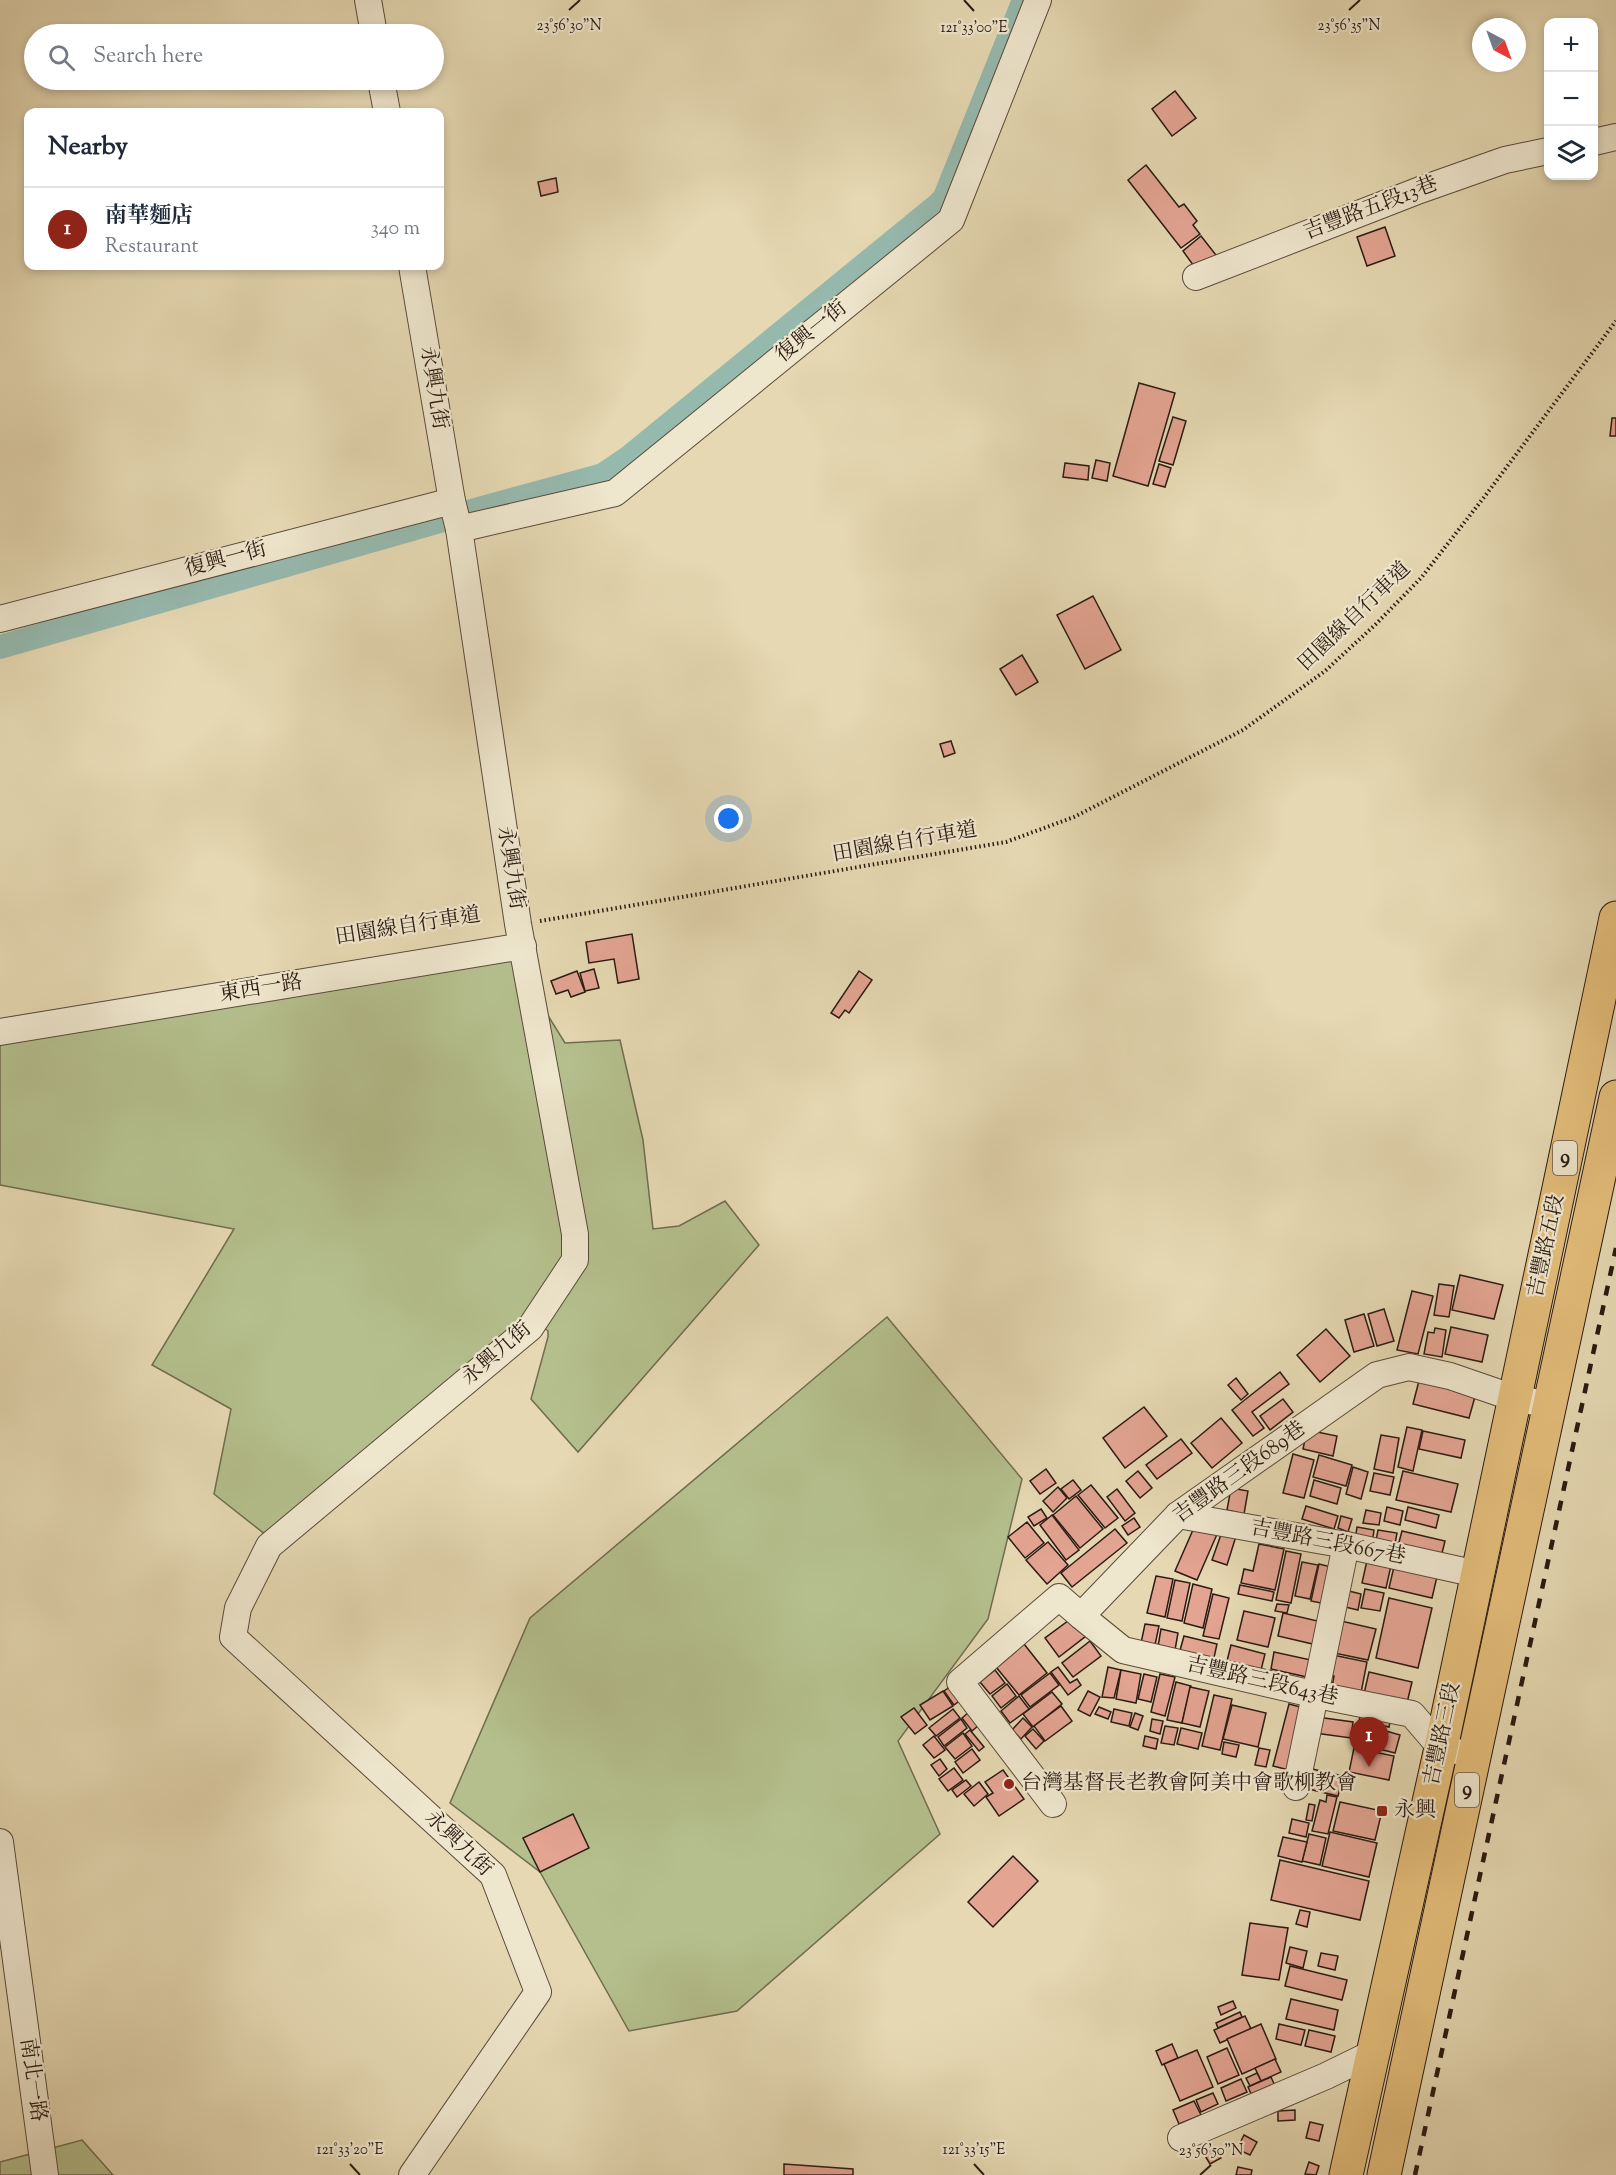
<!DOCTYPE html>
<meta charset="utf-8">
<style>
:root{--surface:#fff;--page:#f6f6f7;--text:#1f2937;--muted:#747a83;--line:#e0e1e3;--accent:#8f2418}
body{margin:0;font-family:"Sorts Mill Goudy","Noto Serif TC",serif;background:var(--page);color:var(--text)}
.controls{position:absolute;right:18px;top:18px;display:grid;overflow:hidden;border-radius:12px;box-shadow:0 3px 9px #0003}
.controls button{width:54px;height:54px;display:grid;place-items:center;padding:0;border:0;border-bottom:2px solid var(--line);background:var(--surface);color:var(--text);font:30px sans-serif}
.compass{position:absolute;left:1472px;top:18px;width:54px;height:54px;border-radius:50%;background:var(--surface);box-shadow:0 3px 9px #0003;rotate:139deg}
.you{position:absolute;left:729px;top:819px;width:21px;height:21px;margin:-15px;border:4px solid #fff;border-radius:50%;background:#1a73e8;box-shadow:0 0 0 9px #1a73e833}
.badge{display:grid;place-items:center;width:39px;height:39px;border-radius:50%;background:var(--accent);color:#fff;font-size:20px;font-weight:700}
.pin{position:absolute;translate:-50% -50px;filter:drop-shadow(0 2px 3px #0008)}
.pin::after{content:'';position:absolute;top:32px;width:21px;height:18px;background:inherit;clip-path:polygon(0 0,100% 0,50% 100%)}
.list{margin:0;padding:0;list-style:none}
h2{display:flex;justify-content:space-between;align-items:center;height:78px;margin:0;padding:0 24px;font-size:26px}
h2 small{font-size:20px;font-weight:400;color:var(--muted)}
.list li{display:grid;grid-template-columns:39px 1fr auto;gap:18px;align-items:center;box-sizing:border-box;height:84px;padding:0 24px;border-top:2px solid var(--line)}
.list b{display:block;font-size:22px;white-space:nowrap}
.list p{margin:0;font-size:20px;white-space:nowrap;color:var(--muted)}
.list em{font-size:20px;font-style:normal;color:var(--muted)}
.icon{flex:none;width:33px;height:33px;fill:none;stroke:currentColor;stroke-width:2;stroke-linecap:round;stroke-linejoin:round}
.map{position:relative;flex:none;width:1616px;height:2175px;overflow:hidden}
.search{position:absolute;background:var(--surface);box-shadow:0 3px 9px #0003;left:24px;top:24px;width:420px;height:66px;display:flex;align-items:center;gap:15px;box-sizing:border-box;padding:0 21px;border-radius:33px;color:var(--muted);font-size:22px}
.panel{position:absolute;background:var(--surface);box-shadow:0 3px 9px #0003;left:24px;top:108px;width:420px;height:162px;border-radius:12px}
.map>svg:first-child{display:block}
</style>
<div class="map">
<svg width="1616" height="2175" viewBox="0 0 1616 2175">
<rect width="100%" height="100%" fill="#e5d8b2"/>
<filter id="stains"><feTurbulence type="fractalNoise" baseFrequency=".00333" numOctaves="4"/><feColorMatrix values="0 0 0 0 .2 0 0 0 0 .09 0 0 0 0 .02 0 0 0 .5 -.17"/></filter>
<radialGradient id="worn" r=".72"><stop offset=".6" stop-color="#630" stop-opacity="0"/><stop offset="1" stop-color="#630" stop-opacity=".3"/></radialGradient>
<g fill="#b4bf8d" stroke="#706c50" stroke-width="1.5">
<path d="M513,959L565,1043L620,1040L643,1140L653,1229L679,1226L725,1201L759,1245L578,1452L531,1399L548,1337V1331L542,1326L271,1539L214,1494L231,1409L152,1365L234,1229L0,1185V1037Z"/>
<path d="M887,1317L1022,1479L988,1619L898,1741L940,1834L737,2011L629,2031L540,1872L450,1803L530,1618Z"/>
<path d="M82,2140L113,2175H0V2162Z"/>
</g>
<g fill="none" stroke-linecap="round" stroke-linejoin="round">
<g stroke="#96b9ae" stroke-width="24">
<path d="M471,511L603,475L628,458L939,204L945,197L1024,0"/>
<path d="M0,647L447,519"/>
</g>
</g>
<g fill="#e3a492" stroke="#2c1a12" stroke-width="1.5">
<path d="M1175,91L1196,118L1172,136L1152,109Z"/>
<path d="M1146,165L1179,207L1184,204L1197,221L1193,225L1200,234L1181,248L1128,180Z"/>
<path d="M556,178L558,192L541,196L538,182Z"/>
<path d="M1385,227L1395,256L1367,266L1357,237Z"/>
<path d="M1201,236L1216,255L1196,269L1183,251Z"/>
<path d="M1139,383L1175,393L1148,486L1113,476Z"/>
<path d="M1173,417L1186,421L1173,465L1159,461Z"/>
<path d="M1612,418H1616V436H1610Z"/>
<path d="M1096,460L1110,463L1107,481L1092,478Z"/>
<path d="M1065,463L1089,466L1088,480L1063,477Z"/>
<path d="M1159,464L1171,468L1165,487L1153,484Z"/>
<path d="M1093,596L1121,650L1085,669L1057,615Z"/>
<path d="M1022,655L1038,682L1016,695L1000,669Z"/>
<path d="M951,741L955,753L944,757L940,744Z"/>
<path d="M632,934L639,979L618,983L614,959L589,963L586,942Z"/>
<path d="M594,969L599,988L585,991L580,973Z"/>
<path d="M577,971L585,992L571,997L568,990L556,994L551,981Z"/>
<path d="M859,971L872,980L849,1013L845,1010L839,1018L831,1013Z"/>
<path d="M1460,1275L1503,1285L1494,1319L1452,1310Z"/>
<path d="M1439,1284L1454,1286L1449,1317L1434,1315Z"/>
<path d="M1412,1291L1433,1296L1418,1354L1397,1350Z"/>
<path d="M1384,1309L1394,1341L1377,1346L1368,1314Z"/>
<path d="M1364,1314L1374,1346L1354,1352L1345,1320Z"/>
<path d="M1451,1327L1488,1335L1482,1362L1445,1354Z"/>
<path d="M1435,1328L1446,1330L1442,1357L1424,1354L1428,1332L1434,1333Z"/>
<path d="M1326,1329L1350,1356L1320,1382L1297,1355Z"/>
<path d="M1280,1372L1289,1384L1252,1412L1264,1428L1253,1436L1232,1410Z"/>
<path d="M1421,1373L1478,1386L1469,1418L1413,1404Z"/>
<path d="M1236,1378L1248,1394L1241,1400L1228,1385Z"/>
<path d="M1283,1399L1293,1412L1270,1430L1260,1416Z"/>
<path d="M1144,1407L1167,1436L1125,1468L1103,1438Z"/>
<path d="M1221,1418L1242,1443L1212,1468L1191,1443Z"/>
<path d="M1407,1427L1422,1430L1413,1471L1398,1467Z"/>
<path d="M1307,1430L1337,1436L1333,1456L1303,1449Z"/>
<path d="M1423,1431L1465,1440L1461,1458L1419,1449Z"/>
<path d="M1381,1435L1399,1438L1393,1473L1374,1469Z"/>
<path d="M1181,1439L1192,1453L1157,1479L1146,1465Z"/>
<path d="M1293,1454L1314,1460L1304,1498L1283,1493Z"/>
<path d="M1319,1455L1352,1465L1346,1486L1313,1477Z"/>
<path d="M1353,1467L1368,1472L1361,1499L1346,1494Z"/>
<path d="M1046,1469L1056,1483L1040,1494L1030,1481Z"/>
<path d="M1138,1471L1152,1488L1140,1498L1126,1481Z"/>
<path d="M1403,1471L1458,1484L1451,1512L1396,1500Z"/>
<path d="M1374,1473L1394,1477L1390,1495L1370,1491Z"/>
<path d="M1073,1480L1081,1490L1069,1499L1061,1489Z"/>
<path d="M1314,1480L1341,1488L1337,1504L1310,1496Z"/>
<path d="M1091,1485L1118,1518L1105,1528L1078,1495Z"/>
<path d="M1058,1487L1067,1498L1053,1512L1043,1501Z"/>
<path d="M1231,1488L1248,1491L1244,1514L1227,1510Z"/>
<path d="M1117,1489L1135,1513L1125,1521L1107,1497Z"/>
<path d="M1076,1496L1103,1529L1080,1548L1053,1515Z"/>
<path d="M1306,1506L1338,1516L1334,1529L1302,1519Z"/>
<path d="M1387,1507L1403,1511L1400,1525L1384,1521Z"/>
<path d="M1408,1507L1439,1515L1436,1528L1405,1520Z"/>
<path d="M1041,1509L1047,1518L1034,1526L1028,1517Z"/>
<path d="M1366,1510L1381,1513L1379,1525L1363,1523Z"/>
<path d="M1052,1515L1079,1550L1066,1560L1040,1525Z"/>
<path d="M1341,1516L1352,1519L1348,1532L1338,1528Z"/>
<path d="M1134,1518L1140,1527L1128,1535L1122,1526Z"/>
<path d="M1027,1522L1044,1543L1025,1558L1008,1537Z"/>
<path d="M1196,1523L1218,1532L1197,1580L1175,1571Z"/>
<path d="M1357,1527L1374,1530L1372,1544L1355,1541Z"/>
<path d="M1115,1529L1127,1543L1072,1587L1061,1573Z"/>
<path d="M1223,1529L1237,1533L1227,1565L1212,1560Z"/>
<path d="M1378,1530L1397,1533L1394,1549L1375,1546Z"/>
<path d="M1402,1531L1445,1541L1441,1557L1398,1546Z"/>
<path d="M1048,1542L1068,1565L1047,1584L1026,1560Z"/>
<path d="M1259,1544L1284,1549L1275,1590L1241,1583L1244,1569L1253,1571Z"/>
<path d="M1286,1551L1301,1554L1291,1603L1276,1600Z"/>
<path d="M1368,1556L1392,1561L1386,1588L1362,1583Z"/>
<path d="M1396,1558L1439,1568L1432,1598L1389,1588Z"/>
<path d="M1302,1562L1318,1565L1310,1599L1295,1596Z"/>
<path d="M1319,1564L1335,1568L1326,1604L1311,1601Z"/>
<path d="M1156,1576L1173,1579L1165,1617L1147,1613Z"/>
<path d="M1175,1580L1190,1583L1182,1621L1167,1618Z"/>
<path d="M1193,1584L1212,1589L1203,1628L1184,1623Z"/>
<path d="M1240,1585L1274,1592L1272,1601L1238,1594Z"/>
<path d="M1365,1589L1384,1593L1380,1611L1361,1608Z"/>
<path d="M1349,1591L1361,1594L1358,1610L1345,1607Z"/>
<path d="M1213,1594L1229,1598L1219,1639L1203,1636Z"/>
<path d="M1389,1598L1432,1608L1418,1668L1376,1658Z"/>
<path d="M1277,1604L1289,1605L1287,1613L1275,1611Z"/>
<path d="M1244,1611L1275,1618L1268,1647L1237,1640Z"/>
<path d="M1283,1613L1322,1622L1317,1645L1278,1636Z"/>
<path d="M1072,1618L1086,1636L1059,1657L1045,1638Z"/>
<path d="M1341,1621L1376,1629L1368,1660L1334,1653Z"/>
<path d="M1145,1624L1159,1626L1155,1645L1141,1643Z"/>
<path d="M1161,1629L1178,1633L1175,1650L1158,1646Z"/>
<path d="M1184,1636L1217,1644L1213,1662L1179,1654Z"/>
<path d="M1090,1641L1101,1656L1073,1677L1062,1663Z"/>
<path d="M1024,1644L1047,1673L1019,1695L996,1667Z"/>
<path d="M1231,1645L1265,1654L1261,1670L1227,1661Z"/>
<path d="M1274,1652L1311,1660L1307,1677L1271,1669Z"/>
<path d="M1333,1655L1367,1662L1360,1698L1331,1693L1334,1676L1330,1675Z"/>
<path d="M1058,1667L1070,1683L1077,1679L1081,1685L1068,1695L1051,1672Z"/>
<path d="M1108,1667L1121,1670L1114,1698L1102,1697Z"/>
<path d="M995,1670L1005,1683L990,1694L980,1682Z"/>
<path d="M1121,1670L1141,1674L1136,1703L1116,1699Z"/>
<path d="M1369,1672L1412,1682L1406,1707L1363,1698Z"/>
<path d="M1050,1673L1059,1685L1030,1707L1021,1695Z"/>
<path d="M1144,1674L1157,1677L1151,1702L1138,1699Z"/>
<path d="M1160,1674L1175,1677L1165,1716L1151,1712Z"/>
<path d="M1176,1682L1191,1686L1182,1723L1167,1720Z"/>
<path d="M1007,1684L1016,1696L1001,1708L992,1696Z"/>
<path d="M953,1685L962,1699L954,1705L944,1691Z"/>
<path d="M1190,1687L1209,1691L1200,1727L1182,1723Z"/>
<path d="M943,1691L953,1706L930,1720L920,1705Z"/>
<path d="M1088,1691L1100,1697L1090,1716L1078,1710Z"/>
<path d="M1052,1692L1062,1704L1033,1727L1023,1714Z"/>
<path d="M1214,1695L1232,1699L1220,1750L1202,1746Z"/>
<path d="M1019,1696L1029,1709L1010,1723L1001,1711Z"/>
<path d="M1289,1704L1304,1708L1289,1770L1273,1766Z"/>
<path d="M1232,1705L1266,1713L1258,1747L1223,1739Z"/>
<path d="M1061,1706L1072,1721L1045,1741L1034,1726Z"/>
<path d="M1363,1706L1392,1712L1389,1727L1359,1721Z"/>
<path d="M1099,1707L1111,1712L1108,1719L1095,1714Z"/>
<path d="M914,1708L927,1725L915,1734L901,1717Z"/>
<path d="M953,1709L960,1718L936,1736L929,1728Z"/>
<path d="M1114,1709L1132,1713L1129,1726L1111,1722Z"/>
<path d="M969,1712L979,1725L972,1731L962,1718Z"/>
<path d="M1135,1713L1143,1716L1138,1730L1130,1727Z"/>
<path d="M1317,1717L1353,1722L1351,1738L1315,1733Z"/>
<path d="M1023,1718L1032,1727L1021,1739L1012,1730Z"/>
<path d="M961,1719L967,1728L944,1746L938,1737Z"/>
<path d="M1152,1719L1163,1721L1160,1734L1150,1731Z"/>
<path d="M1362,1724L1400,1735L1395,1753L1356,1743Z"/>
<path d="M1165,1726L1178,1728L1174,1745L1161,1743Z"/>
<path d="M1181,1728L1202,1733L1198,1749L1177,1744Z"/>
<path d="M1033,1729L1044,1741L1036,1749L1025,1736Z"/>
<path d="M970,1730L984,1747L979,1751L965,1734Z"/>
<path d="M963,1733L972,1746L955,1759L945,1747Z"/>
<path d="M934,1736L945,1750L934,1758L923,1745Z"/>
<path d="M1145,1736L1158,1739L1156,1749L1143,1746Z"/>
<path d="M1224,1742L1239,1745L1236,1757L1222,1754Z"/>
<path d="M1259,1748L1270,1750L1266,1767L1255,1765Z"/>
<path d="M1354,1748L1394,1756L1389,1780L1349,1772Z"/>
<path d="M972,1749L980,1760L963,1773L955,1762Z"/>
<path d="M940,1759L947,1769L939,1776L931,1765Z"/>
<path d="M954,1768L963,1780L948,1791L939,1779Z"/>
<path d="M1308,1768L1343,1776L1338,1796L1304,1788Z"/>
<path d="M1003,1770L1024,1799L999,1816L986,1797L993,1793L985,1782Z"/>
<path d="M966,1780L971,1786L957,1797L952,1790Z"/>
<path d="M979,1782L988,1794L974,1806L964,1794Z"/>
<path d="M1327,1795L1337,1797L1328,1834L1312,1831L1320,1800L1326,1802Z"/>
<path d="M1340,1802L1382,1811L1375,1840L1333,1831Z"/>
<path d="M1309,1804L1315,1805L1312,1821L1306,1820Z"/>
<path d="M573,1814L589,1848L540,1872L523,1838Z"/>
<path d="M1292,1819L1309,1823L1306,1837L1289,1833Z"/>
<path d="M1330,1832L1377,1843L1369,1877L1322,1866Z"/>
<path d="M1309,1834L1326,1838L1320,1865L1302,1861Z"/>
<path d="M1283,1837L1307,1842L1302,1862L1278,1856Z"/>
<path d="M1013,1856L1038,1881L993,1927L968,1902Z"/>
<path d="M1280,1860L1369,1881L1360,1920L1271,1900Z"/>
<path d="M1300,1910L1310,1912L1307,1927L1296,1924Z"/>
<path d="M1250,1923L1288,1928L1279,1980L1242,1975Z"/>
<path d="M1290,1947L1307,1951L1303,1968L1286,1963Z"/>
<path d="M1321,1953L1338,1956L1335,1970L1318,1966Z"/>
<path d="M1290,1966L1347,1980L1342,2000L1285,1986Z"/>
<path d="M1291,1999L1338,2010L1334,2030L1286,2019Z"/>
<path d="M1233,2001L1236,2008L1221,2015L1218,2007Z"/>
<path d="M1240,2012L1242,2017L1218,2028L1216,2023Z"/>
<path d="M1245,2016L1251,2029L1220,2043L1214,2030Z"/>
<path d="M1261,2024L1276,2059L1242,2074L1227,2039Z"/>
<path d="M1279,2024L1305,2030L1301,2045L1276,2039Z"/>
<path d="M1309,2030L1335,2036L1331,2052L1305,2046Z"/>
<path d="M1172,2044L1178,2058L1162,2065L1156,2051Z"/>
<path d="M1227,2048L1239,2075L1218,2084L1207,2057Z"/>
<path d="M1197,2050L1213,2087L1180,2101L1164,2064Z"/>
<path d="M1275,2059L1281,2072L1261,2081L1255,2068Z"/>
<path d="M1257,2073L1261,2081L1250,2086L1246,2078Z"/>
<path d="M1271,2077L1275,2086L1252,2096L1248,2087Z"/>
<path d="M1241,2079L1247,2092L1226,2101L1221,2088Z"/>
<path d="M1213,2093L1218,2104L1201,2112L1196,2100Z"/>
<path d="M1194,2101L1201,2115L1179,2124L1173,2110Z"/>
<path d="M1295,2110V2120L1278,2121V2111Z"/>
<path d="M1310,2122L1323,2125L1319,2141L1306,2138Z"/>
<path d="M1244,2135L1257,2142L1250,2155L1237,2149Z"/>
<path d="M1216,2148L1221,2158L1210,2164L1204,2154Z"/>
<path d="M1309,2162L1319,2166L1316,2175L1305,2174Z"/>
<path d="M784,2164L853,2169V2175H784Z"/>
<path d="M1238,2167L1252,2170L1251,2175H1236Z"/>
</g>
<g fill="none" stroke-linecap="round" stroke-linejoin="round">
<defs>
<g id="minor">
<path d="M368,0L374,34"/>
<path d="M381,80L387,112"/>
<path d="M1594,142L1616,137"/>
<path d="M1196,277L1420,190L1505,160L1548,151"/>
<path d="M459,529L615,493L951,220L1038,0"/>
<path d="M0,619L452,501"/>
<path d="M0,1032L523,946"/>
<path d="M1178,1515L1346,1545L1477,1574"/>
<path d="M1081,1616L1123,1650L1317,1695L1412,1714L1441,1748L1454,1751"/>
<path d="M1296,1787L1346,1545"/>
<path d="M1053,1804L960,1682L1059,1597L1081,1616L1178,1515L1377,1375L1409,1367L1450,1376L1514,1398L1550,1405"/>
<path d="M0,1842L45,2175"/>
<path d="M1181,2138L1326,2076L1373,2053"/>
<path d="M412,2175L538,1992L493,1875L233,1637L238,1608L269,1546L530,1328L575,1260V1234L518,924L459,529L452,501L412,266"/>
</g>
<g id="major">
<path d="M1346,2175L1441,1748L1616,918"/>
<path d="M1384,2175L1616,1097"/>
</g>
</defs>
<use href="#minor" stroke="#5a4a3a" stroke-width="28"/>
<use href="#major" stroke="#2c1a12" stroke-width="35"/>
<path stroke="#2c1a12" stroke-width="4" stroke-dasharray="1.5 3" stroke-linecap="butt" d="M540,921L1006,842L1074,817L1243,730L1325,671L1375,625L1421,578L1485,496L1616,321"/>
<use href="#minor" stroke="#eee6cd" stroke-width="26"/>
<use href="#major" stroke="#e2bc79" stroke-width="33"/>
<path stroke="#2c1a12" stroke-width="4.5" stroke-dasharray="10 10" stroke-linecap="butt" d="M1415,2175L1616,1248"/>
</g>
<path fill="none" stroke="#2c1a12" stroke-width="2" d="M964,0L974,11M569,10L580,0M1349,10L1360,0M350,2164L360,2175M974,2164L984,2175M1200,2175L1211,2165"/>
<g fill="#8f2418" stroke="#eee6cd" stroke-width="2">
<circle cx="1009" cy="1784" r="6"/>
<rect x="1376" y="1805" width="12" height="12" rx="3"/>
</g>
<g text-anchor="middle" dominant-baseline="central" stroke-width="4.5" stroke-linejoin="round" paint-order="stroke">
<g fill="#eee6cd" stroke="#66574a" stroke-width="1.5">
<rect x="1553" y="1141" width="24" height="34" rx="4.5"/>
<rect x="1455" y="1773" width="24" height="34" rx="4.5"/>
</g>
<g font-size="20" font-weight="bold" fill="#2c1a12">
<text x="1565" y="1158">9</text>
<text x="1467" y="1790">9</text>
</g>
<g font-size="21" fill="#2c1a12" stroke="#eee6cd">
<text transform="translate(1371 209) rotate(-21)">吉豐路五段13巷</text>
<text transform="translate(812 332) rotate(-39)">復興一街</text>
<text transform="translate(433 388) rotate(81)">永興九街</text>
<text transform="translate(226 560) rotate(-15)">復興一街</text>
<text transform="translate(1355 617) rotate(-44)">田園線自行車道</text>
<text transform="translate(905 843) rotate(-10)">田園線自行車道</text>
<text transform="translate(510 868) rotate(81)">永興九街</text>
<text transform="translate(408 927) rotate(-9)">田園線自行車道</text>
<text transform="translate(261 989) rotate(-9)">東西一路</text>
<text transform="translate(1547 1246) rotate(-78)">吉豐路五段</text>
<text transform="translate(497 1354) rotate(-41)">永興九街</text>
<text transform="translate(1240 1473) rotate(-36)">吉豐路三段689巷</text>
<text transform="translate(1328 1543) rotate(11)">吉豐路三段667巷</text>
<text transform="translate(1262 1682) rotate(13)">吉豐路三段643巷</text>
<text transform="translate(1443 1734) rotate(-78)">吉豐路三段</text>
<text transform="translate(458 1844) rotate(44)">永興九街</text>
<text transform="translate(32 2080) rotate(82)">南北一路</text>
</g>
<g font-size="21" fill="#2c1a12" stroke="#eee6cd" text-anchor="start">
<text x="1021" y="1784">台灣基督長老教會阿美中會歌柳教會</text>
<text x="1394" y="1811">永興</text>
</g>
</g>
<g font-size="15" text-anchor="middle" fill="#2c1a12" stroke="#eee6cd" stroke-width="4.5" stroke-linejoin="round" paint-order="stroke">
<text x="569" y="30">23°56'30"N</text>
<text x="1349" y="30">23°56'35"N</text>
<text x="974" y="32">121°33'00"E</text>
<text x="350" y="2154">121°33'20"E</text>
<text x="974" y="2154">121°33'15"E</text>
<text x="1211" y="2155">23°56'50"N</text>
</g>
<rect width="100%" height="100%" filter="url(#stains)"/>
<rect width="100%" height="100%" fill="url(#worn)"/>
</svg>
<div class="controls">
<button>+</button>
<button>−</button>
<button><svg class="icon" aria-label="layers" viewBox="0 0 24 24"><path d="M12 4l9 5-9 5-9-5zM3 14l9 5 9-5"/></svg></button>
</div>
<svg class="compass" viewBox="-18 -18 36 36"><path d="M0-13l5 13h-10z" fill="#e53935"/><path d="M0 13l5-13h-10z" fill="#747a83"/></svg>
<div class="you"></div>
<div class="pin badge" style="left:1369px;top:1767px">1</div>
<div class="search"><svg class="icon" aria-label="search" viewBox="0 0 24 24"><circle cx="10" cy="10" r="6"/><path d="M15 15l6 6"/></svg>Search here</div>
<section class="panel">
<h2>Nearby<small></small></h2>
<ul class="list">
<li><span class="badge">1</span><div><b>南華麵店</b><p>Restaurant</p></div><em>340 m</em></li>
</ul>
</section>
</div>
